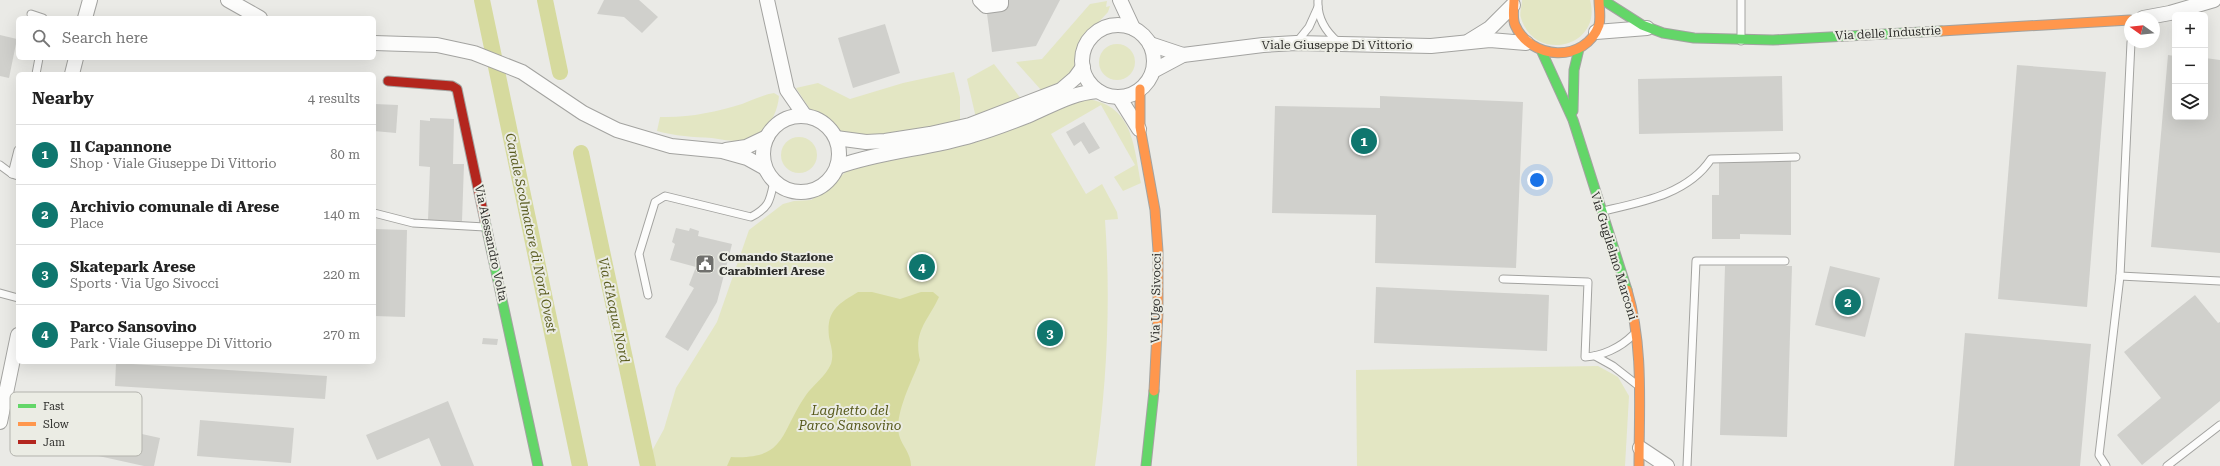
<!DOCTYPE html>
<meta charset="utf-8">
<style>
:root{--surface:#fff;--page:#f6f6f6;--text:#222;--muted:#767676;--line:#e0e0e0;--accent:#0f766e}
body{margin:0;font-family:"Roboto Serif",serif;background:var(--page);color:var(--text)}
.controls{position:absolute;right:12px;top:12px;display:grid;overflow:hidden;border-radius:6px;box-shadow:0 4px 16px #0002}
.controls button{width:36px;height:36px;display:grid;place-items:center;padding:0;border:0;border-bottom:1px solid var(--line);background:var(--surface);color:var(--text);font:20px sans-serif}
.compass{position:absolute;left:2124px;top:12px;width:36px;height:36px;border-radius:50%;background:var(--surface);box-shadow:0 4px 16px #0002;rotate:285deg}
.you{position:absolute;left:1537px;top:180px;width:14px;height:14px;margin:-10px;border:3px solid #fff;border-radius:50%;background:#1a73e8;box-shadow:0 0 0 6px #1a73e833}
.badge{display:grid;place-items:center;width:26px;height:26px;border-radius:50%;background:var(--accent);color:#fff;font-size:13px;font-weight:700}
.pin{position:absolute;translate:-50% -50%;border:2px solid #fff;box-shadow:0 1px 4px #0006}
.list{margin:0;padding:0;list-style:none}
h2{display:flex;justify-content:space-between;align-items:center;height:52px;margin:0;padding:0 16px;font-size:17px}
h2 small{font-size:13px;font-weight:400;color:var(--muted)}
.list li{display:grid;grid-template-columns:26px 1fr auto;gap:12px;align-items:center;box-sizing:border-box;height:60px;padding:0 16px;border-top:1px solid var(--line)}
.list b{display:block;font-size:15px;white-space:nowrap}
.list p{margin:0;font-size:13px;white-space:nowrap;color:var(--muted)}
.list em{font-size:13px;font-style:normal;color:var(--muted)}
.icon{flex:none;width:22px;height:22px;fill:none;stroke:currentColor;stroke-width:2;stroke-linecap:round;stroke-linejoin:round}
.map{position:relative;flex:none;width:2220px;height:466px;overflow:hidden}
.search{position:absolute;background:var(--surface);box-shadow:0 4px 16px #0002;left:16px;top:16px;width:360px;height:44px;display:flex;align-items:center;gap:10px;box-sizing:border-box;padding:0 14px;border-radius:6px;color:var(--muted);font-size:15px}
.panel{position:absolute;background:var(--surface);box-shadow:0 4px 16px #0002;left:16px;top:72px;width:360px;height:292px;border-radius:6px}
.map>svg:first-child{display:block}
</style>
<div class="map">
<svg width="2220" height="466" viewBox="0 0 2220 466">
<rect width="100%" height="100%" fill="#eaeae6"/>
<g fill="#e3e6c3">
<path d="M1522,0H1590C1603,47 1535,64 1521,18C1519,14 1522,5 1522,0Z"/>
<path d="M1107,1L1106,7L1110,6L1108,12L1081,41L1073,69L1070,74L1063,80L1042,91L1016,62L1042,59L1090,4Z"/>
<circle cx="1117" cy="62" r="18"/>
<path d="M994,64L1022,100L976,118L967,79Z"/>
<path d="M954,72L960,97V122L870,137L844,133L811,111L796,88L818,83L850,99L903,83Z"/>
<path d="M774,93L779,96C777,119 762,140 737,141C729,141 720,139 712,138C693,137 675,136 657,131L660,117C689,118 715,112 742,104C753,100 762,95 774,93Z"/>
<path d="M1078,98C1132,101 1133,140 1141,183L1123,191L1114,177L1135,165L1101,105L1051,134L1086,194L1102,184L1117,212L1118,219L1105,220C1111,302 1107,385 1095,466H656L652,451L664,429L676,388L717,322L749,230L783,204L794,201L811,200L827,189L851,167Z"/>
<circle cx="799" cy="155" r="18"/>
<path d="M1598,366L1618,377L1629,396L1625,466H1357L1356,370Z"/>
</g>
<path fill="#d6da9e" d="M858,292H872L900,299L921,292H933L939,297C928,321 913,331 920,360C913,379 894,414 899,435C902,446 911,453 911,466H727L731,457C787,460 780,432 806,395C813,385 826,376 831,364C834,354 831,347 829,337C826,311 838,304 858,292Z"/>
<g fill="none" stroke-linecap="round" stroke-linejoin="round">
<g stroke="#d6da9e" stroke-width="16">
<path d="M482,0L580,466"/>
<path d="M545,0L560,72"/>
<path d="M581,153L648,466"/>
</g>
</g>
<g fill="#d0d0cc">
<path d="M604,0H639L658,17L642,33L624,17L597,14Z"/>
<path d="M1001,0H1060L1036,46L992,52L986,6Z"/>
<path d="M885,24L900,73L853,88L838,38Z"/>
<path d="M0,35L17,39L9,78L0,76Z"/>
<path d="M2168,55L2175,56V117H2205V58L2220,60V253L2151,247Z"/>
<path d="M2017,65L2106,72L2087,307L1998,299Z"/>
<path d="M1782,76L1783,131L1639,134L1638,79Z"/>
<path d="M1380,96L1523,102L1516,268L1375,263L1376,215L1272,213L1275,106L1380,108Z"/>
<path d="M374,104L398,105L396,133L374,131Z"/>
<path d="M430,118L454,119L453,164H464L462,221L428,220L430,167L419,166L420,120L430,121Z"/>
<path d="M1084,122L1100,148L1089,154L1081,141L1074,146L1066,132Z"/>
<path d="M1719,161H1791V235L1740,234V239H1712V195H1719Z"/>
<path d="M676,228L689,231L690,228L699,231L698,236L732,244L717,302L688,351L665,337L694,288L689,285L696,267L670,260L675,244L672,242Z"/>
<path d="M374,229L407,230L405,317L374,316Z"/>
<path d="M1725,266H1792L1787,437L1720,435Z"/>
<path d="M1830,266L1880,278L1865,337L1815,325Z"/>
<path d="M1376,287L1549,295L1547,351L1374,343Z"/>
<path d="M2195,295L2218,323L2220,322V401L2142,465L2117,435L2161,398L2124,352Z"/>
<path d="M1965,333L2091,344L2080,466H1954Z"/>
<path d="M483,338L498,339L497,345L482,344Z"/>
<path d="M116,363L327,376L325,399L115,386Z"/>
<path d="M448,401L474,466H441L429,438L377,460L366,435Z"/>
<path d="M200,420L294,428L291,463L197,456Z"/>
<path d="M101,425L160,438L154,466H144L94,455Z"/>
</g>
<g fill="none" stroke-linecap="round" stroke-linejoin="round">
<defs>
<g id="lane">
<path d="M1318,0C1317,18 1325,31 1338,42"/>
<path d="M31,14L43,18"/>
<path d="M1741,41V0"/>
<path d="M2131,42L2120,276L2220,281"/>
<path d="M1296,43L1309,27L1318,7"/>
<path d="M36,74L39,58"/>
<path d="M0,165L12,174L18,176"/>
<path d="M12,174L18,150"/>
<path d="M1603,211C1642,202 1688,194 1711,159L1796,157"/>
<path d="M374,213L413,223L485,227"/>
<path d="M1503,279L1588,282L1585,357C1602,356 1620,348 1633,335"/>
<path d="M0,293L18,298"/>
<path d="M648,295L639,254L655,202L665,196L751,217C770,207 770,200 774,181"/>
<path d="M1595,356L1613,366L1636,384"/>
<path d="M1687,466L1696,261H1785"/>
<path d="M2106,466L2099,455L2120,276"/>
<path d="M2167,466L2220,425"/>
</g>
<g id="street">
<path d="M228,0L260,18"/>
<path d="M767,0L787,90L805,116"/>
<path d="M980,0L986,6L1001,4V0"/>
<path d="M1120,0L1133,28"/>
<path d="M85,18L90,0"/>
<path d="M2143,18L2170,13L2214,0"/>
<circle cx="1118" cy="61" r="36"/>
<path d="M1596,32L1647,28"/>
<path d="M1469,41L1490,28L1513,5"/>
<path d="M374,43L437,45L474,53L522,72L583,113L617,130L671,146L722,151L747,158L765,168"/>
<path d="M1150,44L1183,55"/>
<path d="M1153,71L1183,55L1263,45L1296,43L1431,46L1490,40L1526,43"/>
<path d="M72,74L76,58"/>
<path d="M1119,97L1139,129"/>
<circle cx="801" cy="154" r="38"/>
<path d="M836,138L866,142L885,141L930,134L970,125L1061,90L1075,78L1083,67"/>
<path d="M726,150L746,147L767,137"/>
<path d="M837,167C881,151 928,149 973,135C991,130 1009,123 1027,116C1051,106 1071,93 1098,91"/>
<path d="M0,422L18,335"/>
<path d="M1640,448L1667,466"/>
</g>
<g id="fast">
<path d="M1603,0L1642,25L1663,33L1694,38L1773,40L1941,31"/>
<path d="M1542,52L1573,120L1627,290"/>
<path d="M1573,111L1574,70L1579,49"/>
<path d="M485,221L538,466"/>
<path d="M1146,466L1154,391"/>
</g>
<g id="slow">
<path d="M1514,0C1514,7 1512,18 1515,25C1530,60 1585,64 1599,25C1601,18 1599,7 1599,0"/>
<path d="M1941,31L2130,20"/>
<path d="M1140,89V127L1155,210L1158,251V313L1154,391"/>
<path d="M1627,290C1644,346 1639,408 1639,466"/>
</g>
<path id="jam" d="M388,81L452,86L457,89L485,221"/>
</defs>
<use href="#lane" stroke="#a3a3a0" stroke-width="9"/>
<use href="#street" stroke="#a3a3a0" stroke-width="16"/>
<use href="#fast" stroke="#a3a3a0" stroke-width="11"/>
<use href="#slow" stroke="#a3a3a0" stroke-width="11"/>
<use href="#jam" stroke="#a3a3a0" stroke-width="11"/>
<use href="#lane" stroke="#fcfcfb" stroke-width="7"/>
<use href="#street" stroke="#fcfcfb" stroke-width="14"/>
<use href="#fast" stroke="#63d668" stroke-width="9"/>
<use href="#slow" stroke="#ff974d" stroke-width="9"/>
<use href="#jam" stroke="#b3261e" stroke-width="9"/>
</g>
<defs>
<symbol id="civic-square" viewBox="-11 -11 22 22"><rect x="-9" y="-9" width="18" height="18" rx="4" fill="#70706d" stroke="#ebece4"/><path d="M-.6-6.5H3V-4.5H.6V-3L4-1V1h2V6H-6V1h2V-1L-.6-3ZM-1.2 2.5V6h2.4V2.5Z" fill="#fff"/></symbol>
</defs>
<g fill-rule="evenodd">
<use href="#civic-square" x="694" y="253" width="22" height="22"/>
</g>
<g text-anchor="middle" dominant-baseline="central" stroke-width="4" stroke-linejoin="round" paint-order="stroke">
<g font-size="12" fill="#2f2f2c" stroke="#ebece4">
<text transform="translate(1888 33) rotate(-3)">Via delle Industrie</text>
<text x="1337" y="45">Viale Giuseppe Di Vittorio</text>
<text transform="translate(491 243) rotate(78)">Via Alessandro Volta</text>
<text transform="translate(1614 256) rotate(73)">Via Guglielmo Marconi</text>
<text transform="translate(1156 298) rotate(-89)">Via Ugo Sivocci</text>
</g>
<g font-size="12" font-weight="bold" fill="#2f2f2c" stroke="#ebece4" text-anchor="start">
<text x="719" y="257">Comando Stazione<tspan x="719" dy="14">Carabinieri Arese</tspan></text>
</g>
<g font-size="13" font-style="italic" fill="#57591c" stroke="#ebece4">
<text transform="translate(531 233) rotate(78)">Canale Scolmatore di Nord Ovest</text>
<text transform="translate(614 310) rotate(78)">Via d'Acqua Nord</text>
<text x="850" y="410">Laghetto del<tspan x="850" dy="15">Parco Sansovino</tspan></text>
</g>
</g>
<rect x="10" y="392" width="132" height="64" rx="6" fill="#ebece4" stroke="#b3b3ad" stroke-width="1"/>
<rect x="18" y="404" width="18" height="4" fill="#63d668"/>
<rect x="18" y="422" width="18" height="4" fill="#ff974d"/>
<rect x="18" y="440" width="18" height="4" fill="#b3261e"/>
<g font-size="11" fill="#2f2f2c">
<text x="43" y="410">Fast</text>
<text x="43" y="428">Slow</text>
<text x="43" y="446">Jam</text>
</g>
</svg>
<div class="controls">
<button>+</button>
<button>−</button>
<button><svg class="icon" aria-label="layers" viewBox="0 0 24 24"><path d="M12 4l9 5-9 5-9-5zM3 14l9 5 9-5"/></svg></button>
</div>
<svg class="compass" viewBox="-18 -18 36 36"><path d="M0-13l5 13h-10z" fill="#e53935"/><path d="M0 13l5-13h-10z" fill="#767676"/></svg>
<div class="you"></div>
<div class="pin badge" style="left:1364px;top:141px">1</div>
<div class="pin badge" style="left:1848px;top:302px">2</div>
<div class="pin badge" style="left:1050px;top:333px">3</div>
<div class="pin badge" style="left:922px;top:267px">4</div>
<div class="search"><svg class="icon" aria-label="search" viewBox="0 0 24 24"><circle cx="10" cy="10" r="6"/><path d="M15 15l6 6"/></svg>Search here</div>
<section class="panel">
<h2>Nearby<small>4 results</small></h2>
<ul class="list">
<li><span class="badge">1</span><div><b>Il Capannone</b><p>Shop · Viale Giuseppe Di Vittorio</p></div><em>80 m</em></li>
<li><span class="badge">2</span><div><b>Archivio comunale di Arese</b><p>Place</p></div><em>140 m</em></li>
<li><span class="badge">3</span><div><b>Skatepark Arese</b><p>Sports · Via Ugo Sivocci</p></div><em>220 m</em></li>
<li><span class="badge">4</span><div><b>Parco Sansovino</b><p>Park · Viale Giuseppe Di Vittorio</p></div><em>270 m</em></li>
</ul>
</section>
</div>
